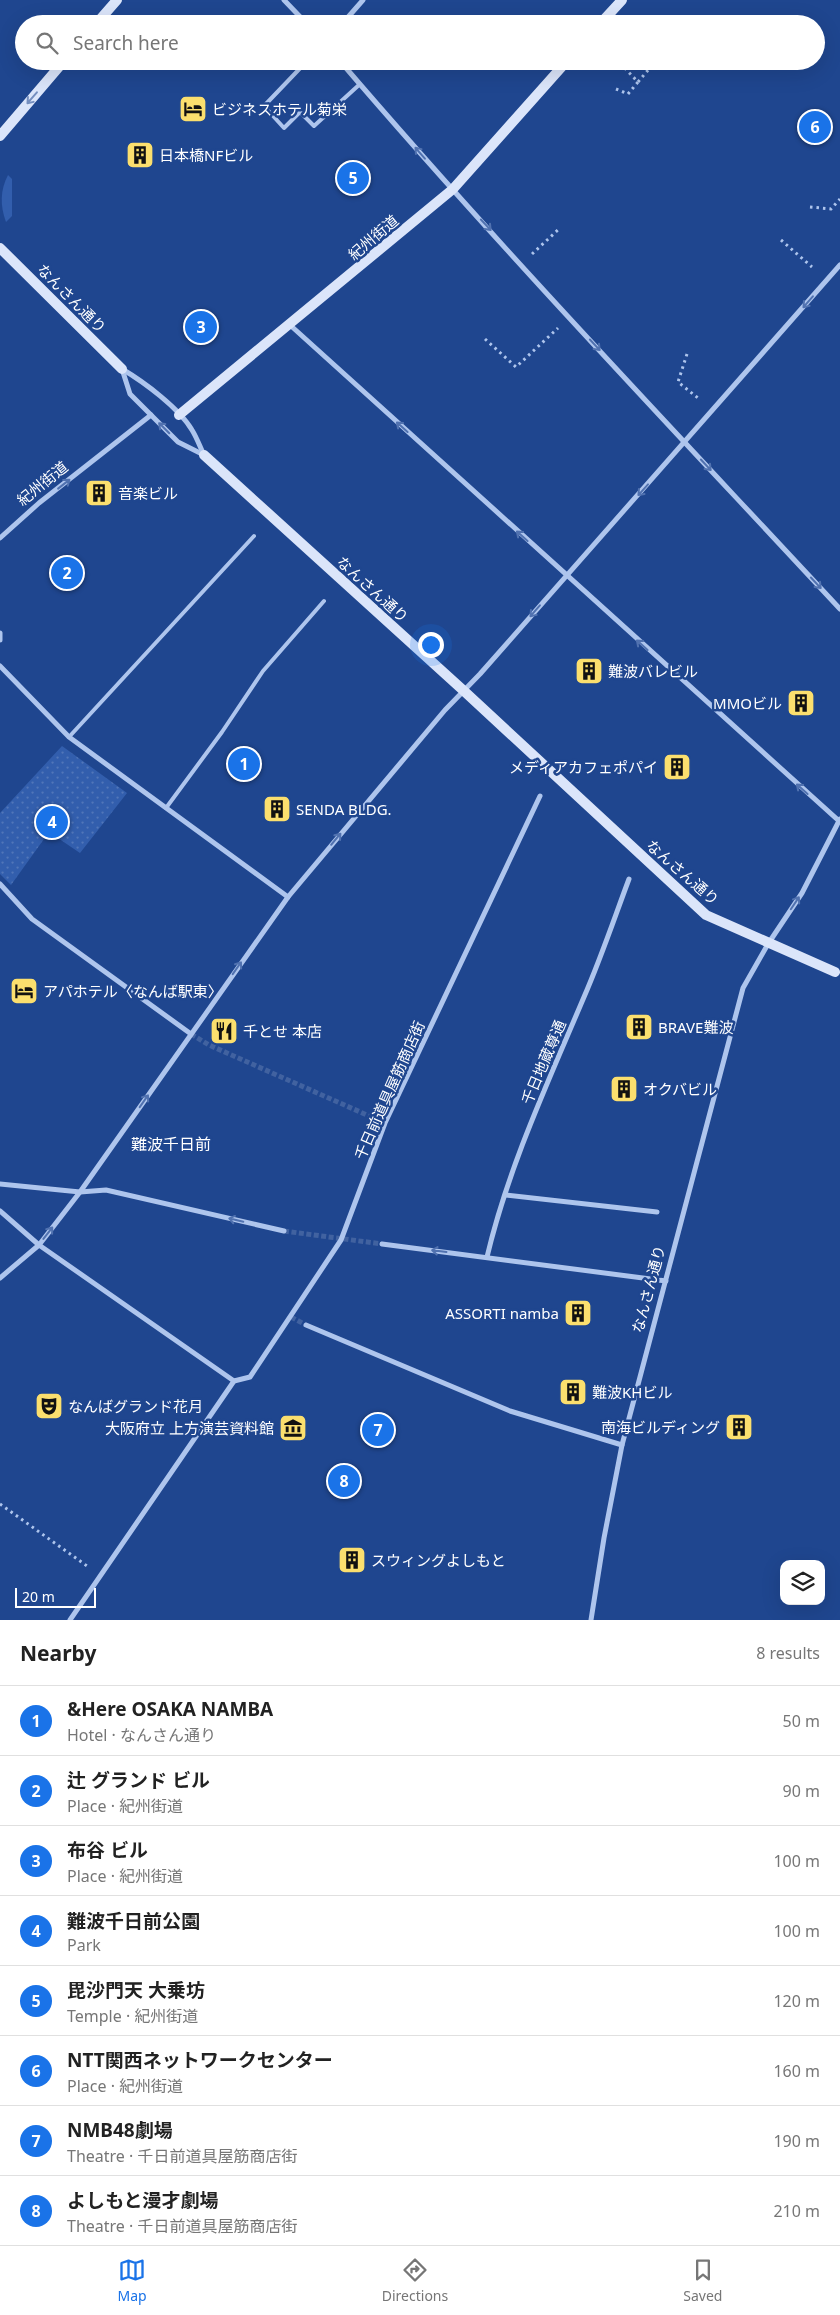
<!DOCTYPE html>
<meta charset="utf-8">
<style>
:root{--surface:#fff;--page:#f6f6f6;--text:#222;--muted:#767676;--line:#e0e0e0;--accent:#1a73e8}
body{margin:0;font-family:"Noto Sans","Noto Sans JP",sans-serif;background:var(--page);color:var(--text)}
.controls{position:absolute;right:15px;bottom:15px;display:grid;overflow:hidden;border-radius:10px;box-shadow:0 5px 20px #0002}
.controls button{width:45px;height:45px;display:grid;place-items:center;padding:0;border:0;border-bottom:1px solid var(--line);background:var(--surface);color:var(--text);font:25px sans-serif}
.scale{position:absolute;left:15px;bottom:12px;width:81px;box-sizing:border-box;padding-left:5px;border:2px solid #fff;border-top:0;font-size:14px;line-height:18px;white-space:nowrap;color:#fff;-webkit-text-stroke:4px #1f468f;paint-order:stroke}
.you{position:absolute;left:430px;top:644px;width:18px;height:18px;margin:-12px;border:4px solid #fff;border-radius:50%;background:#1a73e8;box-shadow:0 0 0 8px #1a73e833}
.badge{display:grid;place-items:center;width:32px;height:32px;border-radius:50%;background:var(--accent);color:#fff;font-size:16px;font-weight:700}
.pin{position:absolute;translate:-50% -50%;border:2px solid #fff;box-shadow:0 1px 5px #0006}
.list{margin:0;padding:0;list-style:none}
h2{display:flex;justify-content:space-between;align-items:center;height:65px;margin:0;padding:0 20px;font-size:21px}
h2 small{font-size:16px;font-weight:400;color:var(--muted)}
.list li{display:grid;grid-template-columns:32px 1fr auto;gap:15px;align-items:center;box-sizing:border-box;height:70px;padding:0 20px;border-top:1px solid var(--line)}
.list b{display:block;font-size:19px;white-space:nowrap}
.list p{margin:0;font-size:16px;white-space:nowrap;color:var(--muted)}
.list em{font-size:16px;font-style:normal;color:var(--muted)}
.icon{flex:none;width:28px;height:28px;fill:none;stroke:currentColor;stroke-width:2;stroke-linecap:round;stroke-linejoin:round}
.map{position:relative;flex:none;width:840px;height:1620px;overflow:hidden}
.search{position:absolute;background:var(--surface);box-shadow:0 5px 20px #0002;left:15px;right:15px;top:15px;height:55px;display:flex;align-items:center;gap:12px;box-sizing:border-box;padding:0 18px;border-radius:28px;color:var(--muted);font-size:19px}
.sheet{height:625px;background:var(--surface)}
nav{display:flex;justify-content:space-around;align-items:center;box-sizing:border-box;height:70px;border-top:1px solid var(--line);background:var(--surface);font-size:14px;color:var(--muted)}
nav a{display:grid;justify-items:center;gap:2px}
nav .on{color:var(--accent)}
.map>svg:first-child{display:block}
</style>
<div class="map">
<svg width="840" height="1620" viewBox="0 0 840 1620">
<defs>
<pattern id="park-dots" width="8" height="8" patternUnits="userSpaceOnUse" patternTransform="scale(1.25)"><rect width="8" height="8" fill="#325ead"/><path d="M2 2h.1M6 6h.1" fill="none" stroke="#5176b9" stroke-width="1.8" stroke-linecap="round"/></pattern>
</defs>
<rect width="100%" height="100%" fill="#1f468f"/>
<path fill="#325ead" d="M8,175L12,179V216L6,222C0,206 0,190 8,175Z"/>
<path fill="url(#park-dots)" d="M62,746L127,793L80,853L49,832L11,885L0,874V813Z"/>
<g fill="none" stroke-linecap="round" stroke-linejoin="round">
<g stroke="#4162a0" stroke-width="5" stroke-dasharray="5 2.5" stroke-linecap="butt">
<path d="M191,1034L209,1045L385,1123"/>
<path d="M284,1231L382,1244"/>
<path d="M291,1317L306,1325"/>
</g>
<g stroke="#aec5ed" stroke-width="3" stroke-dasharray="2.5 4" stroke-linecap="butt">
<path d="M638,82L649,69"/>
<path d="M616,89L628,94L638,82L618,61"/>
<path d="M810,207L831,209L840,199"/>
<path d="M781,240L812,267"/>
<path d="M532,254L559,229"/>
<path d="M485,339L516,367L558,328"/>
<path d="M687,354L678,382L698,398"/>
<path d="M0,1504L87,1566"/>
</g>
<g stroke="#aec5ed" stroke-width="4">
<path d="M307,61L264,106L284,128L300,112L314,126L360,84"/>
<path d="M69,737L254,536"/>
<path d="M166,808L222,732L263,671L324,601"/>
</g>
<g stroke="#aec5ed" stroke-width="5">
<path d="M284,0L307,24"/>
<path d="M342,24L363,0"/>
<path d="M340,61C501,249 672,428 840,609"/>
<path d="M290,325L839,821"/>
<path d="M122,369L130,394L178,442L204,455"/>
<path d="M122,369C144,382 179,408 192,430C197,438 200,447 204,455"/>
<path d="M0,538L39,503L151,415"/>
<path d="M0,633V640"/>
<path d="M0,666L69,737L288,897"/>
<path d="M0,884L32,919L191,1034"/>
<path d="M0,1184L80,1192L106,1190L284,1231"/>
<path d="M506,1195L657,1212"/>
<path d="M0,1211L39,1245L234,1381"/>
<path d="M382,1244L666,1281"/>
<path d="M487,1257C508,1168 548,1082 584,997C601,958 614,919 629,879"/>
<path d="M0,1278L39,1245L80,1192L288,897L445,710L480,674L840,265"/>
<path d="M306,1325L510,1411L622,1445"/>
<path d="M70,1620L234,1381L250,1377L341,1240L385,1123L540,796"/>
<path d="M591,1620L604,1538L622,1445L743,988L768,944L802,893L840,819"/>
</g>
<g stroke="#dbe5fa" stroke-width="10">
<path d="M96,24L117,0"/>
<path d="M600,24L622,0"/>
<path d="M0,136L64,61"/>
<path d="M0,248L122,369"/>
<path d="M179,415L453,189L567,61"/>
<path d="M204,455L464,691L706,915L835,972"/>
</g>
</g>
<defs><path id="oneway-shaft" d="M-6 0H5M1.5-3L5.5 0L1.5 3" fill="none" stroke-width="1.6" stroke-linecap="round" stroke-linejoin="round" transform="scale(1.25)"/></defs>
<use stroke="#748ebf" href="#oneway-shaft" transform="translate(32 98) rotate(131)"/>
<g stroke="#5172b0">
<use href="#oneway-shaft" transform="translate(420 153) rotate(-131)"/>
<use href="#oneway-shaft" transform="translate(486 225) rotate(47)"/>
<use href="#oneway-shaft" transform="translate(808 302) rotate(131)"/>
<use href="#oneway-shaft" transform="translate(595 345) rotate(47)"/>
<use href="#oneway-shaft" transform="translate(402 427) rotate(-138)"/>
<use href="#oneway-shaft" transform="translate(164 428) rotate(-135)"/>
<use href="#oneway-shaft" transform="translate(706 465) rotate(47)"/>
<use href="#oneway-shaft" transform="translate(64 484) rotate(-38)"/>
<use href="#oneway-shaft" transform="translate(643 490) rotate(132)"/>
<use href="#oneway-shaft" transform="translate(522 536) rotate(-138)"/>
<use href="#oneway-shaft" transform="translate(816 583) rotate(47)"/>
<use href="#oneway-shaft" transform="translate(535 611) rotate(131)"/>
<use href="#oneway-shaft" transform="translate(642 645) rotate(-138)"/>
<use href="#oneway-shaft" transform="translate(802 789) rotate(-138)"/>
<use href="#oneway-shaft" transform="translate(336 839) rotate(-50)"/>
<use href="#oneway-shaft" transform="translate(795 903) rotate(-56)"/>
<use href="#oneway-shaft" transform="translate(237 968) rotate(-55)"/>
<use href="#oneway-shaft" transform="translate(144 1101) rotate(-55)"/>
<use href="#oneway-shaft" transform="translate(236 1220) rotate(-167)"/>
<use href="#oneway-shaft" transform="translate(48 1233) rotate(-52)"/>
<use href="#oneway-shaft" transform="translate(439 1251) rotate(-173)"/>
</g>
<defs>
<symbol id="hotel-square" viewBox="-11 -11 22 22"><rect x="-9" y="-9" width="18" height="18" rx="4" fill="#fbdf6e" stroke="#1f468f"/><path d="M-6-4.5h1.5V1H6V5H4.5V3h-9V5H-6ZM-4 0a1.8 1.8 0 1 1 3.6 0ZM.5 0V-2.5h3Q6-2.5 6 0Z" fill="#111"/></symbol>
<symbol id="building-square" viewBox="-11 -11 22 22"><rect x="-9" y="-9" width="18" height="18" rx="4" fill="#fbdf6e" stroke="#1f468f"/><path d="M-4-6H4V6H1V3H-1V6H-4ZM-2.5-4.3h1.7v1.8h-1.7ZM.8-4.3h1.7v1.8H.8ZM-2.5-1h1.7V.8h-1.7ZM.8-1h1.7V.8H.8Z" fill="#111"/></symbol>
<symbol id="restaurant-square" viewBox="-11 -11 22 22"><rect x="-9" y="-9" width="18" height="18" rx="4" fill="#fbdf6e" stroke="#1f468f"/><path d="M-5-6h1v4h1v-4h1v4h1v-4h1v5L-1.5 .5V6h-2V.5L-5-1ZM5-6V6H3V1.5H1.5Q1.5-4 5-6Z" fill="#111"/></symbol>
<symbol id="theatre-square" viewBox="-11 -11 22 22"><rect x="-9" y="-9" width="18" height="18" rx="4" fill="#fbdf6e" stroke="#1f468f"/><path d="M-5-5.5Q0-4 5-5.5V0Q5 5 0 6Q-5 5-5 0ZM-3.3-2.5H-1v1.5H-3.3ZM1-2.5H3.3v1.5H1ZM-2.8 1Q0 5.5 2.8 1Z" fill="#111"/></symbol>
<symbol id="museum-square" viewBox="-11 -11 22 22"><rect x="-9" y="-9" width="18" height="18" rx="4" fill="#fbdf6e" stroke="#1f468f"/><path d="M0-6L6-3V-2H-6V-3ZM-5-1h2V3h-2ZM-1-1h2V3h-2ZM3-1h2V3H3ZM-6 4H6V6H-6Z" fill="#111"/></symbol>
</defs>
<g fill-rule="evenodd">
<use href="#hotel-square" x="177" y="93" width="32" height="32"/>
<use href="#building-square" x="124" y="139" width="32" height="32"/>
<use href="#building-square" x="83" y="477" width="32" height="32"/>
<use href="#building-square" x="573" y="655" width="32" height="32"/>
<use href="#building-square" x="785" y="687" width="32" height="32"/>
<use href="#building-square" x="661" y="751" width="32" height="32"/>
<use href="#building-square" x="261" y="793" width="32" height="32"/>
<use href="#hotel-square" x="8" y="975" width="32" height="32"/>
<use href="#building-square" x="623" y="1011" width="32" height="32"/>
<use href="#restaurant-square" x="208" y="1015" width="32" height="32"/>
<use href="#building-square" x="608" y="1073" width="32" height="32"/>
<use href="#building-square" x="562" y="1297" width="32" height="32"/>
<use href="#building-square" x="557" y="1376" width="32" height="32"/>
<use href="#theatre-square" x="33" y="1390" width="32" height="32"/>
<use href="#building-square" x="723" y="1411" width="32" height="32"/>
<use href="#museum-square" x="277" y="1412" width="32" height="32"/>
<use href="#building-square" x="336" y="1544" width="32" height="32"/>
</g>
<g text-anchor="middle" dominant-baseline="central" stroke-width="5" stroke-linejoin="round" paint-order="stroke">
<g font-size="15" fill="#fff" stroke="#1f468f" text-anchor="start">
<text x="212" y="109">ビジネスホテル菊栄</text>
<text x="159" y="155">日本橋NFビル</text>
<text x="118" y="493">音楽ビル</text>
<text x="608" y="671">難波バレビル</text>
<text x="782" y="703" text-anchor="end">MMOビル</text>
<text x="658" y="767" text-anchor="end">メディアカフェポパイ</text>
<text x="296" y="809">SENDA BLDG.</text>
<text x="43" y="991">アパホテル〈なんば駅東〉</text>
<text x="658" y="1027">BRAVE難波</text>
<text x="243" y="1031">千とせ 本店</text>
<text x="643" y="1089">オクバビル</text>
<text x="559" y="1313" text-anchor="end">ASSORTI namba</text>
<text x="592" y="1392">難波KHビル</text>
<text x="68" y="1406">なんばグランド花月</text>
<text x="720" y="1427" text-anchor="end">南海ビルディング</text>
<text x="274" y="1428" text-anchor="end">大阪府立 上方演芸資料館</text>
<text x="371" y="1560">スウィングよしもと</text>
</g>
<g font-size="15" fill="#fff" stroke="#1f468f">
<text transform="translate(373 237) rotate(-40)">紀州街道</text>
<text transform="translate(72 298) rotate(45)">なんさん通り</text>
<text transform="translate(42 483) rotate(-39)">紀州街道</text>
<text transform="translate(373 589) rotate(42)">なんさん通り</text>
<text transform="translate(683 872) rotate(41)">なんさん通り</text>
<text transform="translate(543 1062) rotate(-67)">千日地蔵尊通</text>
<text transform="translate(389 1090) rotate(-66)">千日前道具屋筋商店街</text>
<text transform="translate(648 1289) rotate(-75)">なんさん通り</text>
</g>
<g font-size="16" fill="#fff" stroke="#1f468f">
<text x="171" y="1144">難波千日前</text>
</g>
</g>
</svg>
<div class="controls">
<button><svg class="icon" aria-label="layers" viewBox="0 0 24 24"><path d="M12 4l9 5-9 5-9-5zM3 14l9 5 9-5"/></svg></button>
</div>
<div class="scale">20 m</div>
<div class="you"></div>
<div class="pin badge" style="left:244px;top:764px">1</div>
<div class="pin badge" style="left:67px;top:573px">2</div>
<div class="pin badge" style="left:201px;top:327px">3</div>
<div class="pin badge" style="left:52px;top:822px">4</div>
<div class="pin badge" style="left:353px;top:178px">5</div>
<div class="pin badge" style="left:815px;top:127px">6</div>
<div class="pin badge" style="left:378px;top:1430px">7</div>
<div class="pin badge" style="left:344px;top:1481px">8</div>
<div class="search"><svg class="icon" aria-label="search" viewBox="0 0 24 24"><circle cx="10" cy="10" r="6"/><path d="M15 15l6 6"/></svg>Search here</div>
</div>
<section class="sheet">
<h2>Nearby<small>8 results</small></h2>
<ul class="list">
<li><span class="badge">1</span><div><b>&amp;Here OSAKA NAMBA</b><p>Hotel · なんさん通り</p></div><em>50 m</em></li>
<li><span class="badge">2</span><div><b>辻 グランド ビル</b><p>Place · 紀州街道</p></div><em>90 m</em></li>
<li><span class="badge">3</span><div><b>布谷 ビル</b><p>Place · 紀州街道</p></div><em>100 m</em></li>
<li><span class="badge">4</span><div><b>難波千日前公園</b><p>Park</p></div><em>100 m</em></li>
<li><span class="badge">5</span><div><b>毘沙門天 大乗坊</b><p>Temple · 紀州街道</p></div><em>120 m</em></li>
<li><span class="badge">6</span><div><b>NTT関西ネットワークセンター</b><p>Place · 紀州街道</p></div><em>160 m</em></li>
<li><span class="badge">7</span><div><b>NMB48劇場</b><p>Theatre · 千日前道具屋筋商店街</p></div><em>190 m</em></li>
<li><span class="badge">8</span><div><b>よしもと漫才劇場</b><p>Theatre · 千日前道具屋筋商店街</p></div><em>210 m</em></li>
</ul>
</section>
<nav>
<a class="on"><svg class="icon" aria-label="map" viewBox="0 0 24 24"><path d="M3 6l6-2 6 2 6-2v14l-6 2-6-2-6 2zM9 4v14M15 6v14"/></svg>Map</a>
<a><svg class="icon" aria-label="directions" viewBox="0 0 24 24"><path d="M12 3l9 9-9 9-9-9zM9 14v-3h6M13 9l2 2-2 2"/></svg>Directions</a>
<a><svg class="icon" aria-label="saved" viewBox="0 0 24 24"><path d="M7 4h10v16l-5-4-5 4z"/></svg>Saved</a>
</nav>
